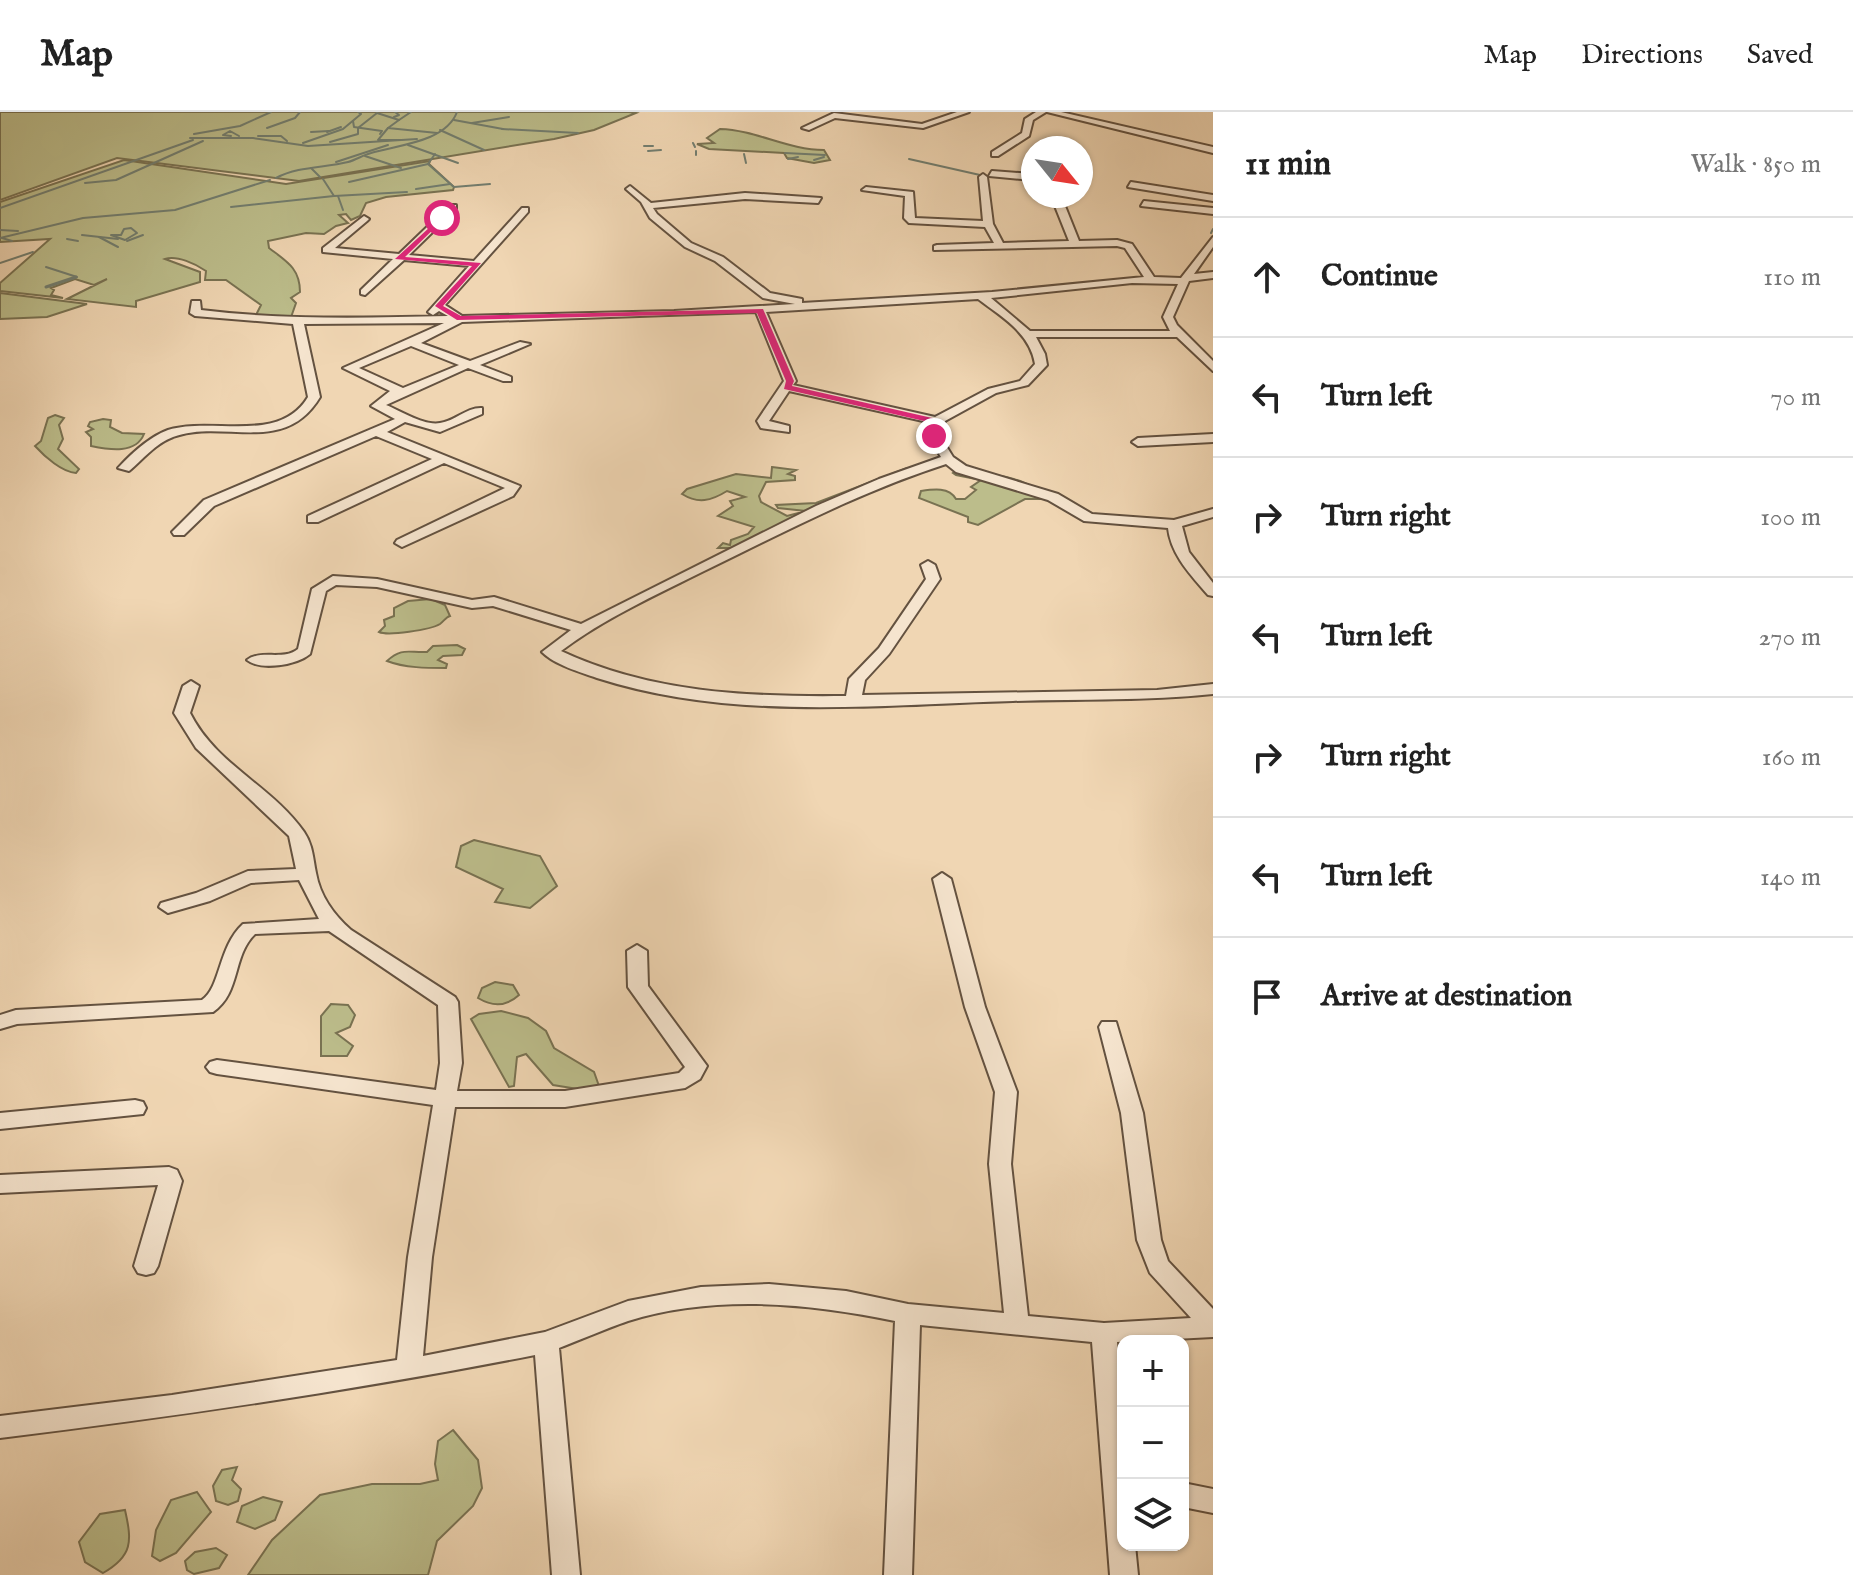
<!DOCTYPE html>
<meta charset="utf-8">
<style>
:root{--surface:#fff;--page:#f6f6f6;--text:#222;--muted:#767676;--line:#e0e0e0}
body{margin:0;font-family:"IM FELL English",serif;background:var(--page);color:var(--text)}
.controls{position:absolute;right:24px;bottom:24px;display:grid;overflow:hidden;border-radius:16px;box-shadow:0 2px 6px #0004}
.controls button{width:72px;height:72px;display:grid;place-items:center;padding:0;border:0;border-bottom:2px solid var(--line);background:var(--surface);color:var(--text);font:40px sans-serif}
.compass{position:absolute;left:1021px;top:24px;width:72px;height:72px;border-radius:50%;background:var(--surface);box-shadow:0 2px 6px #0004;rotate:120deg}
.stop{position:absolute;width:24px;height:24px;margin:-18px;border:6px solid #db2777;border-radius:50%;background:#fff}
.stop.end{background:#db2777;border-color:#fff;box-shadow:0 2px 8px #0008}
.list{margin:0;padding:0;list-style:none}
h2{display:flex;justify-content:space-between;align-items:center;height:104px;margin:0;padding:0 32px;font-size:34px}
h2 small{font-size:26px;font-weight:400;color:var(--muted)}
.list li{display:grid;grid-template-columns:52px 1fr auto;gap:24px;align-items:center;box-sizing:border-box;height:120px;padding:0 32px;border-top:2px solid var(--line)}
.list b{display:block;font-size:30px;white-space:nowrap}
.list em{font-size:26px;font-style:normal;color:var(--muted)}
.icon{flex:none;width:44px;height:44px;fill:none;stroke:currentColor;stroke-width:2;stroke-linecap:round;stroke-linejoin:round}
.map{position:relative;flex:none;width:1213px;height:1463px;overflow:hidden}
header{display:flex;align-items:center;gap:48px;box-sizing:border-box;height:112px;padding:0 40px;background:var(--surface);border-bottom:2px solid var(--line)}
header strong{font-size:38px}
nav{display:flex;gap:44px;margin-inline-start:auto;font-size:28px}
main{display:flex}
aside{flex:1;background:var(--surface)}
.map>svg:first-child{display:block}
</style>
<header>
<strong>Map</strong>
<nav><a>Map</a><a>Directions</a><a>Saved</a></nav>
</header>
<main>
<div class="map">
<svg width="1213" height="1463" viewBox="0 0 1213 1463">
<rect width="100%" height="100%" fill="#f0d6b3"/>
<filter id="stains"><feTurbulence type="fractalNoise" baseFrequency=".0025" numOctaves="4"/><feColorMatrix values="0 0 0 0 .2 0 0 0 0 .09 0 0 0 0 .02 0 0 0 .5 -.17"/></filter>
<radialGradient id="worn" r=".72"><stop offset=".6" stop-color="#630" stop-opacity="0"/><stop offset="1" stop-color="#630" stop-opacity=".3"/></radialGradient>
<g fill="#bcbd8b" stroke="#797252" stroke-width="2">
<path d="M0,0H629L636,1L594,18L554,27L299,69L117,46L0,88Z"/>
<path d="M720,17C756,18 788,38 824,38L830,48L814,51L787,46L784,41L709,37L697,32L714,31L707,26Z"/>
<path d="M124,48L286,72L430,49L429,52L454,75L453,78L386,85L366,91L360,104L351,108L346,102L339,103L348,111L336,114L324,122L306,121L268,129L269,136C286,149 300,156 300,180L291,186L296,191L290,208L254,207L261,193L226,168H205L206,159C196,152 177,143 165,147L200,160V170L136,189V195L67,187L107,167L94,173L75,167L51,176L54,178L51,183L63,186L0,179V171L50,127L0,130V90Z"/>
<path d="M0,181L87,192L47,205L0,207Z"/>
<path d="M55,303L64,306L59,313L63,327L58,337L79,357L76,361C62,360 45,345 35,334L41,329L48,306Z"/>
<path d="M103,307L111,308L110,315L122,321L144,322C136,342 110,338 91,334V325L86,320L93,317L88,314L90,310Z"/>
<path d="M772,355L796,358L788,362L795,364V368L766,370L759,384L761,390L787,404L806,399L778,396L776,393L816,391L907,356L921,357L741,436H718L723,431L730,433L731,428L748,422L754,415L718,404L733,394L730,389L745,385L727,379C711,389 698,392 682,382L687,377L736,362L771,366Z"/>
<path d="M957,358C982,362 1030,362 1043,387H1025L978,413L968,410V405L919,386L921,379C934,377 949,375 956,387H965L976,378L971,375L981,368L956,363L953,361Z"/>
<path d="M431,487L445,493L450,504C446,505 444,509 440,512C430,518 388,524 379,520L385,514L384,508L394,504V496L408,489Z"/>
<path d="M457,533L465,537L462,543L443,544L438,548L447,552L446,556C427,556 405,556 387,549C402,535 409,541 427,540L433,534Z"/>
<path d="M474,728L540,744L557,774L530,796L495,790L503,777L456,755L461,734Z"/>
<path d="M495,870L513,873L519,883C507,894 493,895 478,886L482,876Z"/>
<path d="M331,892L348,893L355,903L350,915L336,921L353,934L347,944H321V904Z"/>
<path d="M501,899L528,906L546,919L554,936L594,960L599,974L584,978L553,973L526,942L517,945L514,974L509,975L471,907L479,902Z"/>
<path d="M453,1318L478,1348L482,1376L473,1394L437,1429L428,1463H248L272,1428L320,1383L372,1372H420L438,1368L435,1352L438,1329Z"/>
<path d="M237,1355L232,1368L241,1377L238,1389L228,1393L216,1389L213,1374L222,1358Z"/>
<path d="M197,1380L211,1400L176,1441L160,1449L152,1444L156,1418L171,1388Z"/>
<path d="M263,1385L282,1390L275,1408L255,1417L237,1410L242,1394Z"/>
<path d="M125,1398C132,1429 133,1444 103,1461L85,1450L79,1430L100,1402Z"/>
<path d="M216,1436L227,1443L219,1456L194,1462L187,1458L185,1449L195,1440Z"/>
</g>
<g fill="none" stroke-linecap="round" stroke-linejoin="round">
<g stroke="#727e70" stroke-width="2">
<path d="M377,1L399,8L388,16L437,21"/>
<path d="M394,5L399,3L395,0"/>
<path d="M399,8L411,0"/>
<path d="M454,8L503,17"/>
<path d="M353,9L354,15L382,19L380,22"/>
<path d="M472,11L509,5"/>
<path d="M267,16L295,6L300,0"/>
<path d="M388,16L378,28H400"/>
<path d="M502,17L578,21"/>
<path d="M440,18L484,38"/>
<path d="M311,20L329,19"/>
<path d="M327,20L341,15"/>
<path d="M194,22L240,14L271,0"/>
<path d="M231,24L223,23L230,19L239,24"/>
<path d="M258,24H281L287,29"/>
<path d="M190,26H253L308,34L417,27"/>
<path d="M330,30L358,22V16L377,1"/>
<path d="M303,31L343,17L361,2L358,0"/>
<path d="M693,31L695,35"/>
<path d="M408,33L458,51"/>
<path d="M644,34H653"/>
<path d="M648,39L661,38"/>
<path d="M696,39V43"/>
<path d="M785,41L825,43"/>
<path d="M435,42L428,52L454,75L490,72"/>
<path d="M744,42L746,51"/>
<path d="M365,44L401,56"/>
<path d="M788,47L798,45"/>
<path d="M909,47L980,63"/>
<path d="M814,48L824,45"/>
<path d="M336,50L388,33"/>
<path d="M311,56L320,65"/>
<path d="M276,66C299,54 324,56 348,50C356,48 363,43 371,41C398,33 446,30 457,0"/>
<path d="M349,70L428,52"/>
<path d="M85,71L116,68L203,29"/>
<path d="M416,77L450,72"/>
<path d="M334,84L407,80"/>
<path d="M338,84L343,98"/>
<path d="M231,95L334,84L323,67"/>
<path d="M0,96L193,28"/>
<path d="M131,116L137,121L125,128L111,123H121L124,117Z"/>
<path d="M0,118L18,119"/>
<path d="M1211,121L1213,117"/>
<path d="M82,123L118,127"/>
<path d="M99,125L118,135"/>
<path d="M0,126L83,106L175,98L270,68"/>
<path d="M2,126L12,129"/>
<path d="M67,127L78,129"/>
<path d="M127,129L143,123"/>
<path d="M0,151L33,140"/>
<path d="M46,155L77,165L72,167"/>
</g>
<path stroke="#727e70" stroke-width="3" d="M46,175L76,165"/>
<defs>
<g id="minor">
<path d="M957,0H969L923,16L835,6L809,18L802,16L834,1L922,12Z"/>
<path d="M1036,0H1046L1033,8L1029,24L998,44H992V40L1022,21L1025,7Z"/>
<path d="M1047,0H1061L1213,35V41Z"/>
<path d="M992,59L1033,62V68L989,64Z"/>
<path d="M983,62L987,65L993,112L1003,131L1069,129L1051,84H1061L1079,129L1117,128L1132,132L1154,165L1181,166L1213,125V135L1194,162L1213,160V166L1189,169L1173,205L1177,213L1213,249V259L1177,225H1036L1045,242L1047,253L1028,273L996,281L945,309L940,324L953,345L966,354L1058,382L1092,402L1174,408L1213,397V405L1182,414L1189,440L1213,471V484L1208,483C1191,463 1171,443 1168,416L1084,409L1048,388L956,360L946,352C862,379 784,420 704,459C654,484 603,507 561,539C651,581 748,585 846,584L849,567L879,536L926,467L921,453L928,449L935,453L940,467L889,542L865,568L862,583L1157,578L1213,572V582C1146,589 1080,587 1013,589C875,593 730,609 597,566C580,560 555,553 542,540L571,518L493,494L472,496L377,475L336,473L326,479L310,542C297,553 261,559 247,548C261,537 283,549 298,537L312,477L333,464L377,467L472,488L494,485L581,512L816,394L879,367L941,345L928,324L932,311L789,279L769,309L789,314V320L761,316L757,309L784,269L756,200L462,210L421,231L470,249L520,230L530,232L480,253L511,265V269H503L468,256L386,293C401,299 424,314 440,311C455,309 467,295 482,296V302L440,320L405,310L387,320L520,374L513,384L402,435L395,431L397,428L505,376L444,351L318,410H308V404L432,347L376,324L214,394L184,423H174L172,420L204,388L395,307L371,294L390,279L343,256L444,211L304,212L320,285C284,345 223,306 173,325C156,331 142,348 129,359L118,356C131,342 149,325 168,318C212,304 279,333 308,285L293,212L195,204L190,201L192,189H200L201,198C283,208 365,206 448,204L439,199L433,203L428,200L469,154L404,148L365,183L361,182V178L393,147L323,140V136L364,104L369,107L367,109L335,136L399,142L450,93H456V97L409,143L474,149L522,96H528V100L445,193L462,204L674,199L795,192L763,186L715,149L685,135L650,106L641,90L626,77L630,74L651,91L745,81L821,86L818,91L745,87L653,96L657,102L691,131L723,145L770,181L802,187V191L992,180L1144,165L1125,136L1117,134L934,138V134L937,133L994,131L985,115L909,111L904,106L905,84L862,78L866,75L913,80L915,106L983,109L979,65ZM1132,171L1178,172L1163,205L1170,219H1030L991,186ZM978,187C1002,205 1030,221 1035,252L1020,269L988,277L935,305L793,273L796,269L766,200ZM411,234L459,253L403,276L359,256Z"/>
<path d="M1131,70L1213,83V89L1128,75Z"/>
<path d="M1144,89L1213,96V102L1141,94Z"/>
<path d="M1213,322V330L1138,334L1132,330L1138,326Z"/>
<path d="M191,569L199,574L190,601C216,653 272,674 304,720C313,733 313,747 316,761C320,784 334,803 351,818L455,885L458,890L462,951L457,979H565L679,961L685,955L628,875L627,839L637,833L647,839L648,874L707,954L700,967L685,976L565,995H455L432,1145L423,1244L545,1220L628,1189L701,1175L769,1172L846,1179L908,1192L1004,1201L989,1052L995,980L965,895L933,767L942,761L951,767L985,895L1017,980L1011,1052L1028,1204L1104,1211L1191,1206L1150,1161L1137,1128L1121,1001L1099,915L1102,910H1116L1143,1001L1161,1128L1168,1149L1213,1197V1225L1117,1230L1123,1295V1433H1135L1138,1463H1110L1092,1230L920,1213L912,1463H884L895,1209C809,1191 714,1182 628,1209C605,1217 582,1227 559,1236L580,1463H552L535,1243C357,1278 179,1304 0,1326V1304L172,1283L397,1248L408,1145L433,993L217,962L210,960L206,955L210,950L217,948L436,978L440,951L438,893L329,819L255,822C232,844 241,881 213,900L17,912L0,917V903L16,898L202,888C221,875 218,835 243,812L319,807L299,768L251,771L210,789L168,801L159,795L161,791L196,781L248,759L296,757L289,724L196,636L174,601L183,574Z"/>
<path d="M135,988L143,990L146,996L143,1002L0,1017V1001Z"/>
<path d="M169,1055L177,1058L182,1069L158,1154L154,1161L146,1163L138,1161L134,1154L158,1073L0,1081V1063Z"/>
<path d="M1183,1371L1213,1377V1401L1183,1395Z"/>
</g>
</defs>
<use href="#minor" stroke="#645240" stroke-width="4"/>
<use href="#minor" fill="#f5e4ce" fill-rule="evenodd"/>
</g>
<path fill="#db2777" d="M442,104L444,107L405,145L481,151L443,194L461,204L763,197L794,269L792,274L941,308L938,324H929L933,311L784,277L786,269L757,201L457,208L435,194L472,154L395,147Z"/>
<rect width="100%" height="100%" filter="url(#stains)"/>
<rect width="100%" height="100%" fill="url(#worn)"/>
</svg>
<div class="controls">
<button>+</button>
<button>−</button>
<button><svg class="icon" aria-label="layers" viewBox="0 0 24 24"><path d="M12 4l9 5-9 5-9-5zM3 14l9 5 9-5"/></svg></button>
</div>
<svg class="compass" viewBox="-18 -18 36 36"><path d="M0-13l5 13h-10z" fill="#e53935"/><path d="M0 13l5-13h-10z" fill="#767676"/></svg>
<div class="stop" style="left:442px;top:106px"></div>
<div class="stop end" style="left:934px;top:324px"></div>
</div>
<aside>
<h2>11 min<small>Walk · 850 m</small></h2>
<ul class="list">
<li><svg class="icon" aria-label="ahead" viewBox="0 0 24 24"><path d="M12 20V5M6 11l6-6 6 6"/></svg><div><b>Continue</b></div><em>110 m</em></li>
<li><svg class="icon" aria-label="left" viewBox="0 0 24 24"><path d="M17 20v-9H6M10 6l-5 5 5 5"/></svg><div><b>Turn left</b></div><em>70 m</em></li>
<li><svg class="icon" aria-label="right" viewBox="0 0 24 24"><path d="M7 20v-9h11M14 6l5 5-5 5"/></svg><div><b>Turn right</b></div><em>100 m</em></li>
<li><svg class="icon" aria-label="left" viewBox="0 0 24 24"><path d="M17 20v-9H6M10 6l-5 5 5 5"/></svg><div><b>Turn left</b></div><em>270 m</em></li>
<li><svg class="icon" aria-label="right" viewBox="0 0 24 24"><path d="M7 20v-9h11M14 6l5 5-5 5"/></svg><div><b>Turn right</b></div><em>160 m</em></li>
<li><svg class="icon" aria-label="left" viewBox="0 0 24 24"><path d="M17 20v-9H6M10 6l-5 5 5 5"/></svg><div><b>Turn left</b></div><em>140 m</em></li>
<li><svg class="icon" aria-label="arrive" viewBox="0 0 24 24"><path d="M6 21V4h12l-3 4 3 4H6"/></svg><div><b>Arrive at destination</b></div></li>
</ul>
</aside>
</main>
